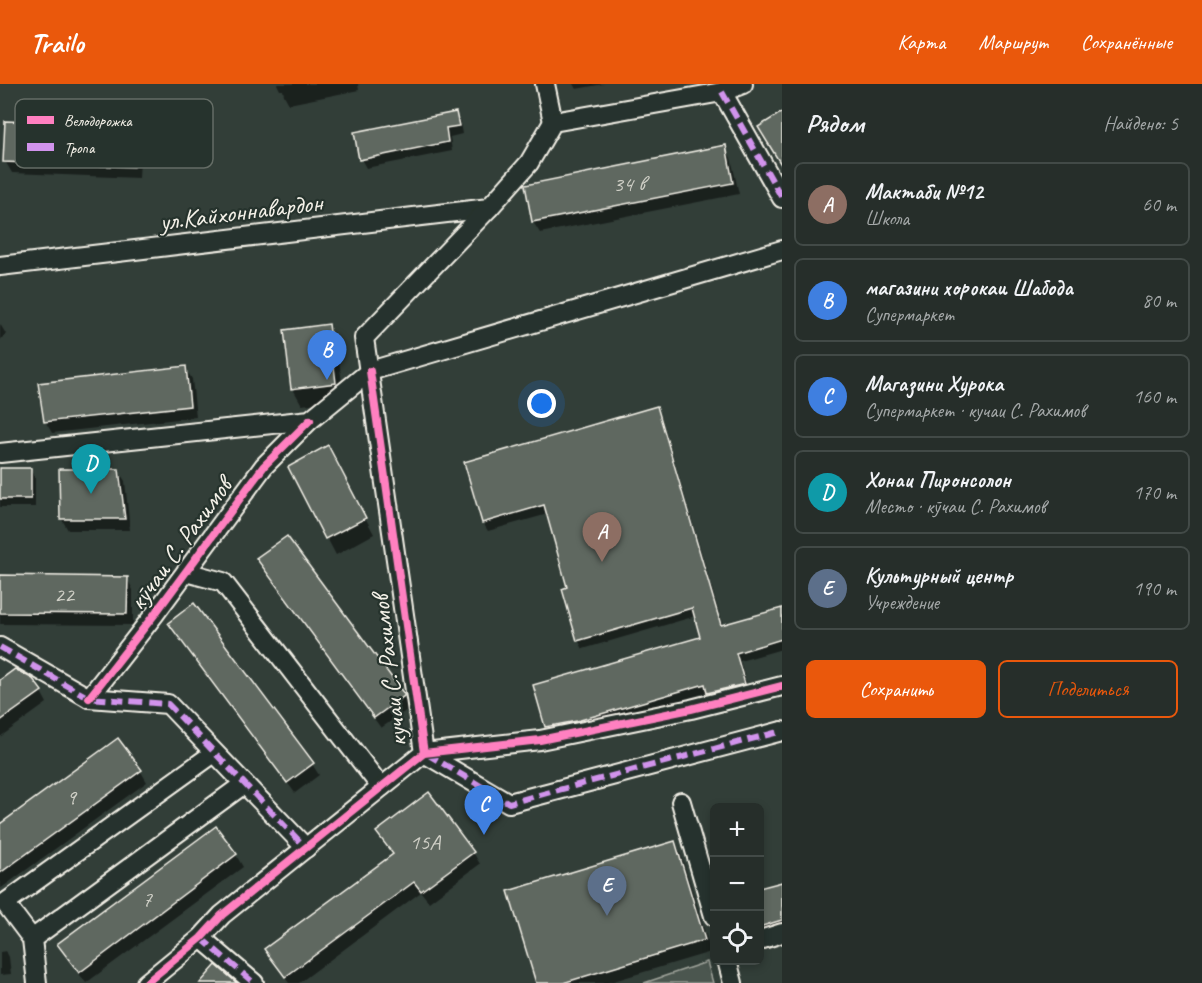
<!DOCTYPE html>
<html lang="ru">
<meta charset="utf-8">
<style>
:root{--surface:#262e2a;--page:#323a36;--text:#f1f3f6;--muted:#a4a8a8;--line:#424a47;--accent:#ea580c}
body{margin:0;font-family:Caveat,sans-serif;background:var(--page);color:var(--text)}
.controls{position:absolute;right:18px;bottom:18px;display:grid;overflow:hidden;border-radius:9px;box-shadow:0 3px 9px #0003}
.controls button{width:54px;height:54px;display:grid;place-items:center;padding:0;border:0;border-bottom:2px solid var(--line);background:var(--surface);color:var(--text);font:30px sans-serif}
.you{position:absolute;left:542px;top:320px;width:21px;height:21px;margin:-15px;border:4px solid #fff;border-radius:50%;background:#1a73e8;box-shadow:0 0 0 9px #1a73e833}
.badge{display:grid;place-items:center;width:39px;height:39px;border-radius:50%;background:var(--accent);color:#fff;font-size:20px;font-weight:700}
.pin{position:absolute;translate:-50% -50px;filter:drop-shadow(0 2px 3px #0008)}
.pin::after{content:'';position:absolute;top:32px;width:21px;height:18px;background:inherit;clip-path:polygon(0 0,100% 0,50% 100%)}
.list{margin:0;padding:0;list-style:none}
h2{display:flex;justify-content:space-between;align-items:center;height:78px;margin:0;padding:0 24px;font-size:26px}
h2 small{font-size:20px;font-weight:400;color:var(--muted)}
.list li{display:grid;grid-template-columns:39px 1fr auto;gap:18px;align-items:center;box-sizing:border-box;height:84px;margin:0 12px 12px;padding:0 12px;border:2px solid var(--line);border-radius:9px}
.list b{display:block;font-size:22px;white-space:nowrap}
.list p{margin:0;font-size:20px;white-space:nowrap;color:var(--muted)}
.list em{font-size:20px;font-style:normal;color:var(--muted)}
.actions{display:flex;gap:12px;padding:18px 24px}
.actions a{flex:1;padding:14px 0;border:2px solid var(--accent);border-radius:9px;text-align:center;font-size:21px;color:var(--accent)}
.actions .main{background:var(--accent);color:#fff}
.icon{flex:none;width:33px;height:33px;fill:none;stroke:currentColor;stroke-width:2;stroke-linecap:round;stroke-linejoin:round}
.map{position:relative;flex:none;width:782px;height:899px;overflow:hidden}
header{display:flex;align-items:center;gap:36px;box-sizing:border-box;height:84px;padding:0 30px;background:var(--accent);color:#fff}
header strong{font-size:28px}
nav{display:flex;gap:33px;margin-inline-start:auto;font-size:21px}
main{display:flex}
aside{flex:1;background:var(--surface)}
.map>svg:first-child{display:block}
</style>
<header>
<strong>Trailo</strong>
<nav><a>Карта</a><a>Маршрут</a><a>Сохранённые</a></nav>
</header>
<main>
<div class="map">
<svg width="782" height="899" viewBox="0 0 782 899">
<rect width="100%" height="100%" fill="#323e38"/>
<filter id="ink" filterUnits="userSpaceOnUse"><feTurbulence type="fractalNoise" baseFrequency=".0167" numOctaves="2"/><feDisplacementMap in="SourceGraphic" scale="12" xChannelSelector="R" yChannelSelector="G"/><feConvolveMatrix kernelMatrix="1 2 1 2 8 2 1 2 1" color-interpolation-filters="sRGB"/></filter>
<g filter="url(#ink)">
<path fill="#4c564f" stroke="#a0a49c" stroke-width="1.5" d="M707,878L713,899H644Z"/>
<g fill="#0007">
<path d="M277,0H358L359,6L289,20L284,11L283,6H280Z"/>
<path d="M573,0H604L576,5Z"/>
<path d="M455,30L460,38L462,50L450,53L452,67L366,84L361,75Z"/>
<path d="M134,44L141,55L139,94L12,89L5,77Z"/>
<path d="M725,63L731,74L739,110L540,149L533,138L527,102Z"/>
<path d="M0,240L6,250L0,256Z"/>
<path d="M328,242L337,258L344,316L302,321L293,305Z"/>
<path d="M185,284L192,295L196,333L52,349L45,337Z"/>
<path d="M656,324L661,332L723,542L782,525V565L740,577L749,608L714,617L709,608L582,645L552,651L547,643L535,602L702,554L696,532L583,565L578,556L569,504L548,430L488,447L483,439L466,379Z"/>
<path d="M336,379L374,450L336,471L290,384Z"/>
<path d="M0,385H30L35,394V423H0Z"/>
<path d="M118,386L125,397L130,446H68L61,434Z"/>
<path d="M258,475L403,613L410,624L381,644L264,486Z"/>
<path d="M0,493L127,494L133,506V541L0,540Z"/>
<path d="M177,550L312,680L319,691L295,709Z"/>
<path d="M0,598L41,608L47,619L0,653Z"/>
<path d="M140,686L147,698L0,805V742Z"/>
<path d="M215,744L236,771L243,783L86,899L66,872L59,860Z"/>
<path d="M378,748L473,768L480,780L429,818L421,808L299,899H289L273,877L266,866L394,771Z"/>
<path d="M675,758L681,770L711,868L607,899H537Z"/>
<path d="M782,799V849L760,851V806Z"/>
<path d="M6,867L9,873L11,890L0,891V868Z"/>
</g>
<g fill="#5f6861" stroke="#f4f1e8" stroke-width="1.5">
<path d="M456,28L459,42L446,44L448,58L359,76L354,48Z"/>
<path d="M782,28V82L758,43Z"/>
<path d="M5,37L135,42L134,83L3,78Z"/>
<path d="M726,61L733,99L532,138L525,101Z"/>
<path d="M329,240L336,299L291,305L284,246Z"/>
<path d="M186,282L190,322L44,338L38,299Z"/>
<path d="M657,322L721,541L782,524V555L736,569L745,600L707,609L705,600L577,637L545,643L533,601L700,553L692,524L577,557L562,505L567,503L544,421L482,439L464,378Z"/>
<path d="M328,361L366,434L325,455L288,383Z"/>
<rect x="0" y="384" width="31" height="31"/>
<path d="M59,385H119L125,435H60Z"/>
<path d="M287,452L404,610V612L374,634L256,474Z"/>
<path d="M0,491L128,493L127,530L0,529Z"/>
<path d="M194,519L314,679L287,699L168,539Z"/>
<path d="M15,585L33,595L42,607L0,637V596Z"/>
<path d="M118,654L142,686L0,789V740Z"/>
<path d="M429,708L474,768L421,807L414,798L285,893L264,865L393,770L376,748Z"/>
<path d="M216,742L237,770L79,889L57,860Z"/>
<path d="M675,757L705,856L563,899H536L508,807Z"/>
<path d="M782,798V836L759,843V804Z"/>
<path d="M216,881L237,899H200Z"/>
</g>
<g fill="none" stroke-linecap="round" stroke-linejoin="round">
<defs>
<g id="minor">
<path d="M545,0L553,38"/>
<path d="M722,8L782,114"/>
<path d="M0,182L489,124"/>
<path d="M0,369L310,336L370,287L782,166"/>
<path d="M186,488L223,498L381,703"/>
<path d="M0,563L89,614L168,620L306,764"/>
<path d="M89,614L154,531L264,382L310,336"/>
<path d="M424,669L509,719L782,647"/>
<path d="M424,669L540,656L691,625L782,602"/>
<path d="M681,718L714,832"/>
<path d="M201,854L254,899"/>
<path d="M32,855L5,819L214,669"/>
<path d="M760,856L782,849"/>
<path d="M727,876L733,899"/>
<path d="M37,899L32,855L244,700"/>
<path d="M146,899L201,854L222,831L424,669L364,254L489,124L529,79L553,38L722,8L743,0"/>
</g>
</defs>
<use href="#minor" stroke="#f4f1e8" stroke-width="22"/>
<use href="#minor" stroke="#26332d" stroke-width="18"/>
<g stroke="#d193ec" stroke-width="6" stroke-dasharray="12 6" stroke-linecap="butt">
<path d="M722,8L782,114"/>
<path d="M0,563L89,614L168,620L306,764"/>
<path d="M427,670L509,719L782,647"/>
<path d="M201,854L254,899"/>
</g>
<defs>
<g id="cycleway">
<path d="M89,614L154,531L264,382L310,336"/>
<path d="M424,669L540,656L691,625L782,602"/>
<path d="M146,899L201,854L222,831L424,669L370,287"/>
</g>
</defs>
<use href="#cycleway" stroke="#26332d" stroke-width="11"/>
<use href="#cycleway" stroke="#ff80c0" stroke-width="8"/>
</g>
</g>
<g text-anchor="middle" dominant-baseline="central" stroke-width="4.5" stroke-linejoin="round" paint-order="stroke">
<g font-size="22" fill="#cfcfc6">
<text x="629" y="100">34 в</text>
<text x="64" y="511">22</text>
<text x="71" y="713">9</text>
<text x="425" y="758">15A</text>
<text x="147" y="815">7</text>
</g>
<g font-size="26" fill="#f4f1e8" stroke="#26332d">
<text transform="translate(241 128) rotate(-7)">ул.Кайхоннавардон</text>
<text transform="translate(180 460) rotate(-54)">кӯчаи С. Рахимов</text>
<text transform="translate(389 587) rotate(-97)">кучаи С. Рахимов</text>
</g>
</g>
<rect x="15" y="15" width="198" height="69" rx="9" fill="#26332d" stroke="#646c65" stroke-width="1.5"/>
<rect x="27" y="32" width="27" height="8" fill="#ff80c0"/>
<rect x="27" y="59" width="27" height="8" fill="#d193ec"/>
<g font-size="16" fill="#f4f1e8">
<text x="64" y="42">Велодорожка</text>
<text x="64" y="69">Тропа</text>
</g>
</svg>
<div class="controls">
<button>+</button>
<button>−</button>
<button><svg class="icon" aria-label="locate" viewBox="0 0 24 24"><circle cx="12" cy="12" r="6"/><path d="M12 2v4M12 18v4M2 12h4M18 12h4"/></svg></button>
</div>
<div class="you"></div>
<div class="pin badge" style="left:602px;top:478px;background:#8d6e63">A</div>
<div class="pin badge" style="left:327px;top:296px;background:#3f7fe0">B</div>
<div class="pin badge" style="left:484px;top:751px;background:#3f7fe0">C</div>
<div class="pin badge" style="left:91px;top:410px;background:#0f9aa8">D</div>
<div class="pin badge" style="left:607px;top:832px;background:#5c6f8a">E</div>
</div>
<aside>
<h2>Рядом<small>Найдено: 5</small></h2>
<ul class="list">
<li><span class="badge" style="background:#8d6e63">A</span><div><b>Мактаби №12</b><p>Школа</p></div><em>60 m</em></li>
<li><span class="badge" style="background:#3f7fe0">B</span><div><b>магазини хорокаи Шабода</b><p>Супермаркет</p></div><em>80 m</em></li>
<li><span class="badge" style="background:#3f7fe0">C</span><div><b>Магазини Хурока</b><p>Супермаркет · кучаи С. Рахимов</p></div><em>160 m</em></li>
<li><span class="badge" style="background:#0f9aa8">D</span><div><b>Хонаи Пиронсолон</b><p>Место · кӯчаи С. Рахимов</p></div><em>170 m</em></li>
<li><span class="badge" style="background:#5c6f8a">E</span><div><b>Культурный центр</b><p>Учреждение</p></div><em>190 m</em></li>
</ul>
<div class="actions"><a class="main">Сохранить</a><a>Поделиться</a></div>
</aside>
</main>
